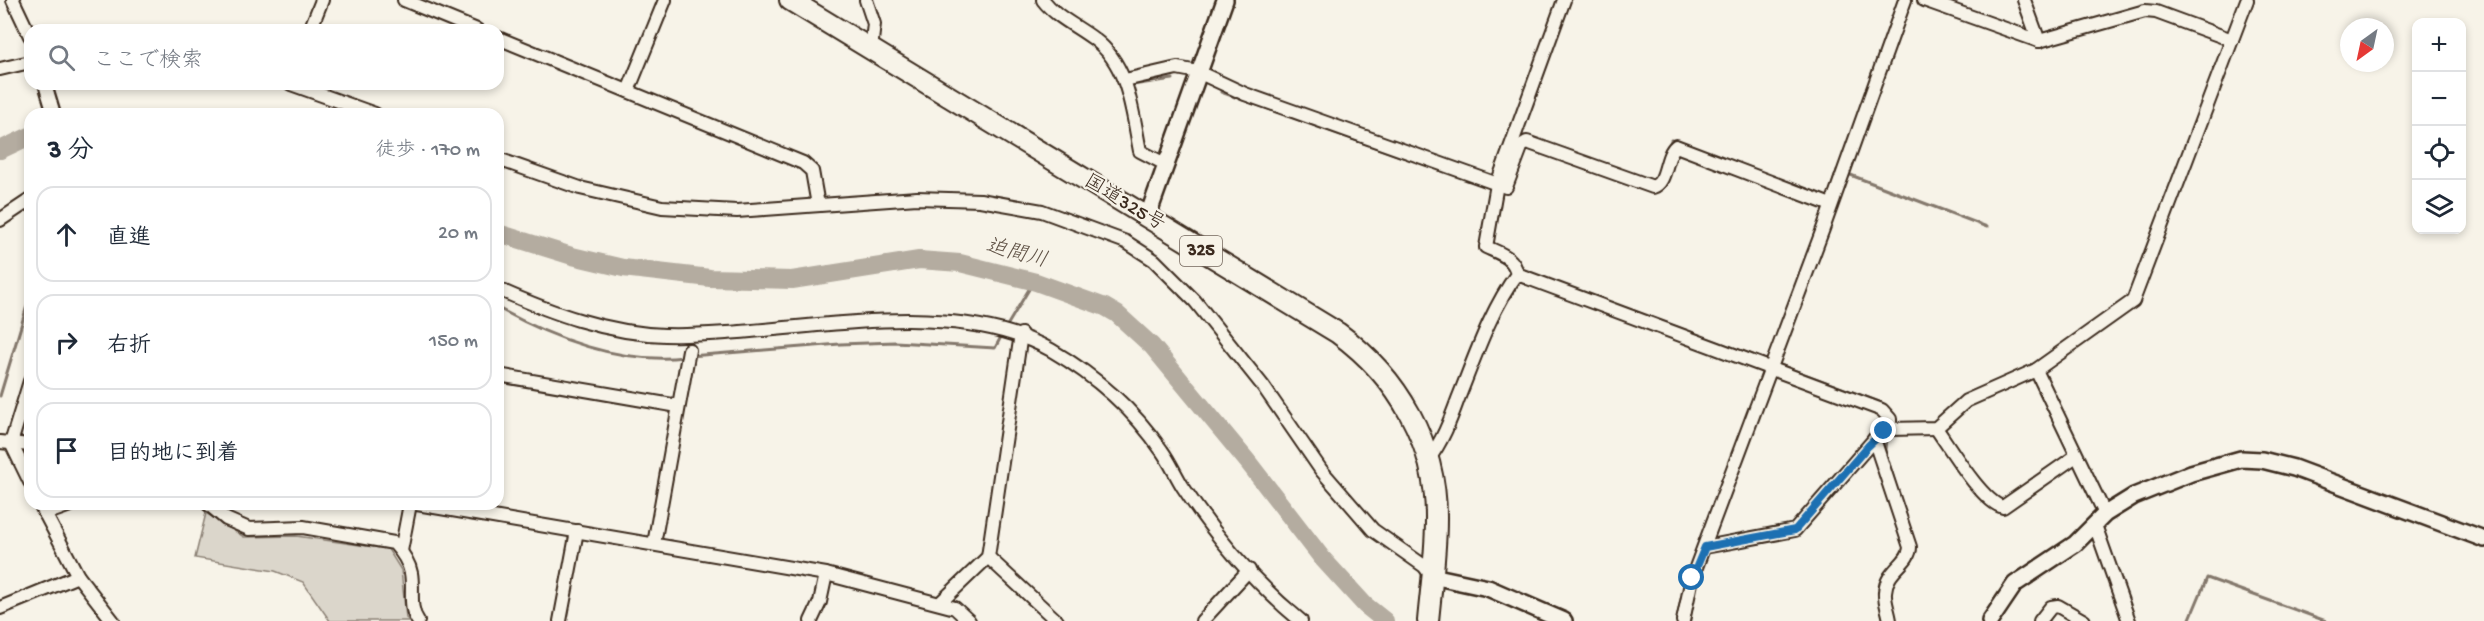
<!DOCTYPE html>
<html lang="ja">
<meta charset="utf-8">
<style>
:root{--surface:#fff;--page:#f2f2f3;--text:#1f2937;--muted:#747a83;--line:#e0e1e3}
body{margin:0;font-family:"Gochi Hand","Klee One",sans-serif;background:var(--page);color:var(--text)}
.controls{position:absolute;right:18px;top:18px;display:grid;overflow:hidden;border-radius:12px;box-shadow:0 3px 9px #0003}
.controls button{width:54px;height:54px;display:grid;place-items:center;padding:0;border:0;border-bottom:2px solid var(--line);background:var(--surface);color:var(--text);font:30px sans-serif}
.compass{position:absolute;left:2340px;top:18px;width:54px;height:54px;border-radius:50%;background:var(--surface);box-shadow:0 3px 9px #0003;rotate:213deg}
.stop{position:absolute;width:18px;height:18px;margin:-14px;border:4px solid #1f6fb2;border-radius:50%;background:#fff}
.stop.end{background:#1f6fb2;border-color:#fff;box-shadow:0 2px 6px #0008}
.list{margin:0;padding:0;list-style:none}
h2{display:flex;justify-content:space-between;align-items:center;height:78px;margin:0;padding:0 24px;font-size:26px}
h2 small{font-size:20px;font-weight:400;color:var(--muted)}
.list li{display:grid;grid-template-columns:39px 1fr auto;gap:18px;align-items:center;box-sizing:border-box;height:96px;margin:0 12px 12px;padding:0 12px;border:2px solid var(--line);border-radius:18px}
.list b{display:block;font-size:22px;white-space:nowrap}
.list em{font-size:20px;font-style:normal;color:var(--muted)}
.icon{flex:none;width:33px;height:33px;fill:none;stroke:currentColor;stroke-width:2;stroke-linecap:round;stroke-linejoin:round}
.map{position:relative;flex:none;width:2484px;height:621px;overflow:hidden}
.search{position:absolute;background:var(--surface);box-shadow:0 3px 9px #0003;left:24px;top:24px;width:480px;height:66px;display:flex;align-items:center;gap:15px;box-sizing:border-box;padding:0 21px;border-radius:18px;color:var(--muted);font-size:22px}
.panel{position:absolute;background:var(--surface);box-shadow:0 3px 9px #0003;left:24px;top:108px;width:480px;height:402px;border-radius:18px}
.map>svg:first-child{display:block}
</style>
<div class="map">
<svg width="2484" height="621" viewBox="0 0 2484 621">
<rect width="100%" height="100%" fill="#f7f3e8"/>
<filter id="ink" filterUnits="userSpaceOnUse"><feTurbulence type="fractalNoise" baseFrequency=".0167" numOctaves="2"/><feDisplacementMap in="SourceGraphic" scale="12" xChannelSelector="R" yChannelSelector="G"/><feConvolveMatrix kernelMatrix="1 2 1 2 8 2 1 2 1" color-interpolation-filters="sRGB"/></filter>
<g filter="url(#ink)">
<path fill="#dbd6cb" stroke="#8b8074" stroke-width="1.5" d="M206,513L244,537L296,536L388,549L401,570L406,618L410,621H330L303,582L275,571L195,558Z"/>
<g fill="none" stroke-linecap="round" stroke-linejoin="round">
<g stroke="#84786c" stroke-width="3">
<path d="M1132,85L1173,79"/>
<path d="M1221,92L1403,157"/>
<path d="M1519,142L1521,135L1528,138"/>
<path d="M1668,148L1671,140L1677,142"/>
<path d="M1848,174L1987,227"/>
<path d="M1832,186L1837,170"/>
<path d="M1499,205L1502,192"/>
<path d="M1489,252L1488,255L1504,263"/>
<path d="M1598,298L1763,359"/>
<path d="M498,308C554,339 621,364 684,357"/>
<path d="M1005,329L1034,281"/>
<path d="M690,356L840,344L895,342L995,348L1002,335"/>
<path d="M1780,365L1882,403"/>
<path d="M0,396L30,296"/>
<path d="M1886,438L1885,450L1895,483"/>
<path d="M1910,561L1916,551L1915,543"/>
<path d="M2189,621L2207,578L2326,621"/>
</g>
<g stroke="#b4aca0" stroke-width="18">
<path d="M0,150L30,136"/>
<path d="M498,233L572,256L623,268L710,278L792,280L919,260L960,263L1036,282L1105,307L1117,314L1152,346L1248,462L1322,558L1365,605L1385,621"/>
</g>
<defs>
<g id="minor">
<path d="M13,0L30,36"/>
<path d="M404,0L477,30"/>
<path d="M866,0L874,24L871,49"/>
<path d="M1043,0C1056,17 1077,26 1094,39C1129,65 1132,111 1140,151L1165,164"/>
<path d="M1924,0L2039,41L2145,11L2156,12L2232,40"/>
<path d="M2024,0L2039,41"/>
<path d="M310,30L322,0"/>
<path d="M498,38L803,163L812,171L818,205"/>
<path d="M0,69L30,62"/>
<path d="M1125,80L1177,68L1198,72L1245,94L1506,187L1522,145L1527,142L1653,187C1668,182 1664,156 1676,146L1831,205"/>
<path d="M45,84L54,114"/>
<path d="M291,84L375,114"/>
<path d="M628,91L665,0"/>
<path d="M498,159L580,188L662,207L737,211L917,198L980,200L1042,211L1126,242L1154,260L1195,301L1263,386L1321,470L1373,530L1424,566L1432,576"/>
<path d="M0,220L30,200"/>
<path d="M1517,274L1882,410L1890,419V429"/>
<path d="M498,289C552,313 606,333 665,335C782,338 947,291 1051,350C1094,375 1134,410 1162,451C1170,462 1176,476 1183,487C1215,536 1256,584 1301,621"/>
<path d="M2036,370L2105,514"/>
<path d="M498,375L678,406"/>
<path d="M30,381L11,443L30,482"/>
<path d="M1936,428C1949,446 1982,502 2003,507L2076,456"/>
<path d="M1874,439L1910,547C1910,563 1886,570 1885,592C1884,601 1889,612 1890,621"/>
<path d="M0,442L30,445"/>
<path d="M1428,460C1442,442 1450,421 1458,399C1475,357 1490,311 1517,274C1514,257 1501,254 1486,247L1497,184L1564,0"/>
<path d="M40,504L78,576L113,621"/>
<path d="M208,504L226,519L249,529L303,527L394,543C401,551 409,562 411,573C414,589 408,607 418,621"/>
<path d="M417,504L826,574L955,608L969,621"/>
<path d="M45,514L73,504"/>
<path d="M2095,525L2129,621"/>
<path d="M654,544L689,350"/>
<path d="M1705,547L1795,530L1878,435L1890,429L1936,428L1966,401L2036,370L2133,301L2247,0"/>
<path d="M401,551L410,504"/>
<path d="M988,557L1057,621"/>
<path d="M940,603L988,557L1021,334"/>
<path d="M0,608L78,576"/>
<path d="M560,621L577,531"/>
<path d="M811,621L820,602L826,574"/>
<path d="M1202,621L1249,570"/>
<path d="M1683,621L1692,578L1823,229L1905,0"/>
<path d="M2040,621L2051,607L2058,606L2084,621"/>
</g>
<g id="tertiary">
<path d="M1147,218L1225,0"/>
<path d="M1432,576L1488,588L1564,621"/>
<path d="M1990,621L2015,584L2075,544L2105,514L2134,496L2191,473L2241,459L2262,460L2294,468L2484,539"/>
</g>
<path id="trunk" d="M790,0L1338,333C1398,377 1437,443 1436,520C1436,554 1431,588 1428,621"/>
</defs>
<use href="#minor" stroke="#3b2a1e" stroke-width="16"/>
<use href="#tertiary" stroke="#3b2a1e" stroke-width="20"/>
<use href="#trunk" stroke="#3b2a1e" stroke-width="24"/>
<use href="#minor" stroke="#f7f3e8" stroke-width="12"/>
<use href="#tertiary" stroke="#f7f3e8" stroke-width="15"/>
<use href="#trunk" stroke="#f7f3e8" stroke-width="20"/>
</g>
</g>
<g fill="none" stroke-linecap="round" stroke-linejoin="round" filter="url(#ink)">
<path stroke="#1f6fb2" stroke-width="8" d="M1692,578L1705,547L1795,530L1868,446L1884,431"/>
</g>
<g text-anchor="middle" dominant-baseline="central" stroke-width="4.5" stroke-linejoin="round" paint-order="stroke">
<rect fill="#f7f3e8" stroke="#73665b" stroke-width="1.5" x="1180" y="236" width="42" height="30" rx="4.5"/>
<g font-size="18" font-weight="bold" fill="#3b2a1e">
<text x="1201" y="251">325</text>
</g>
<g font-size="20" fill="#3b2a1e" stroke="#f7f3e8">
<text transform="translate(1124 204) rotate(31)">国道325号</text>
</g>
<g font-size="21" font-style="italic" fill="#5f5145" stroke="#f7f3e8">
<text transform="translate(1016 255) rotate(15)">迫間川</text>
</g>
</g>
</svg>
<div class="controls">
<button>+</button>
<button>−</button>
<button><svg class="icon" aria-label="locate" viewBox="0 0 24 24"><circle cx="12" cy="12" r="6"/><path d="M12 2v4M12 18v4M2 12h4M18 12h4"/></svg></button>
<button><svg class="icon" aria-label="layers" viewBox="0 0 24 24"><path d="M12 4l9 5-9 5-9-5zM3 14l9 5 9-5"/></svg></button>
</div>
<svg class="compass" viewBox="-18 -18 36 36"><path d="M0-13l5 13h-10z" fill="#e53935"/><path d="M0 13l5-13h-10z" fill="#747a83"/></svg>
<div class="stop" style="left:1692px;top:578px"></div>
<div class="stop end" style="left:1884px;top:431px"></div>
<div class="search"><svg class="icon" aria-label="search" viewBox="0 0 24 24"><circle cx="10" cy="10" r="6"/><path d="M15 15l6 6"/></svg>ここで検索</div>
<section class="panel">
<h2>3 分<small>徒歩 · 170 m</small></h2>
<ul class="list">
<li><svg class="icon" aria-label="ahead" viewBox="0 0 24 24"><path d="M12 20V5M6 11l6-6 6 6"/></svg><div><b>直進</b></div><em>20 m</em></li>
<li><svg class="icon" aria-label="right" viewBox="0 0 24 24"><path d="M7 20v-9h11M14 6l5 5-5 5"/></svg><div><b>右折</b></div><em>150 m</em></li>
<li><svg class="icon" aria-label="arrive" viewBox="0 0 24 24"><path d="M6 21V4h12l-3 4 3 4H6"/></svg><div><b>目的地に到着</b></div></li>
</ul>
</section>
</div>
